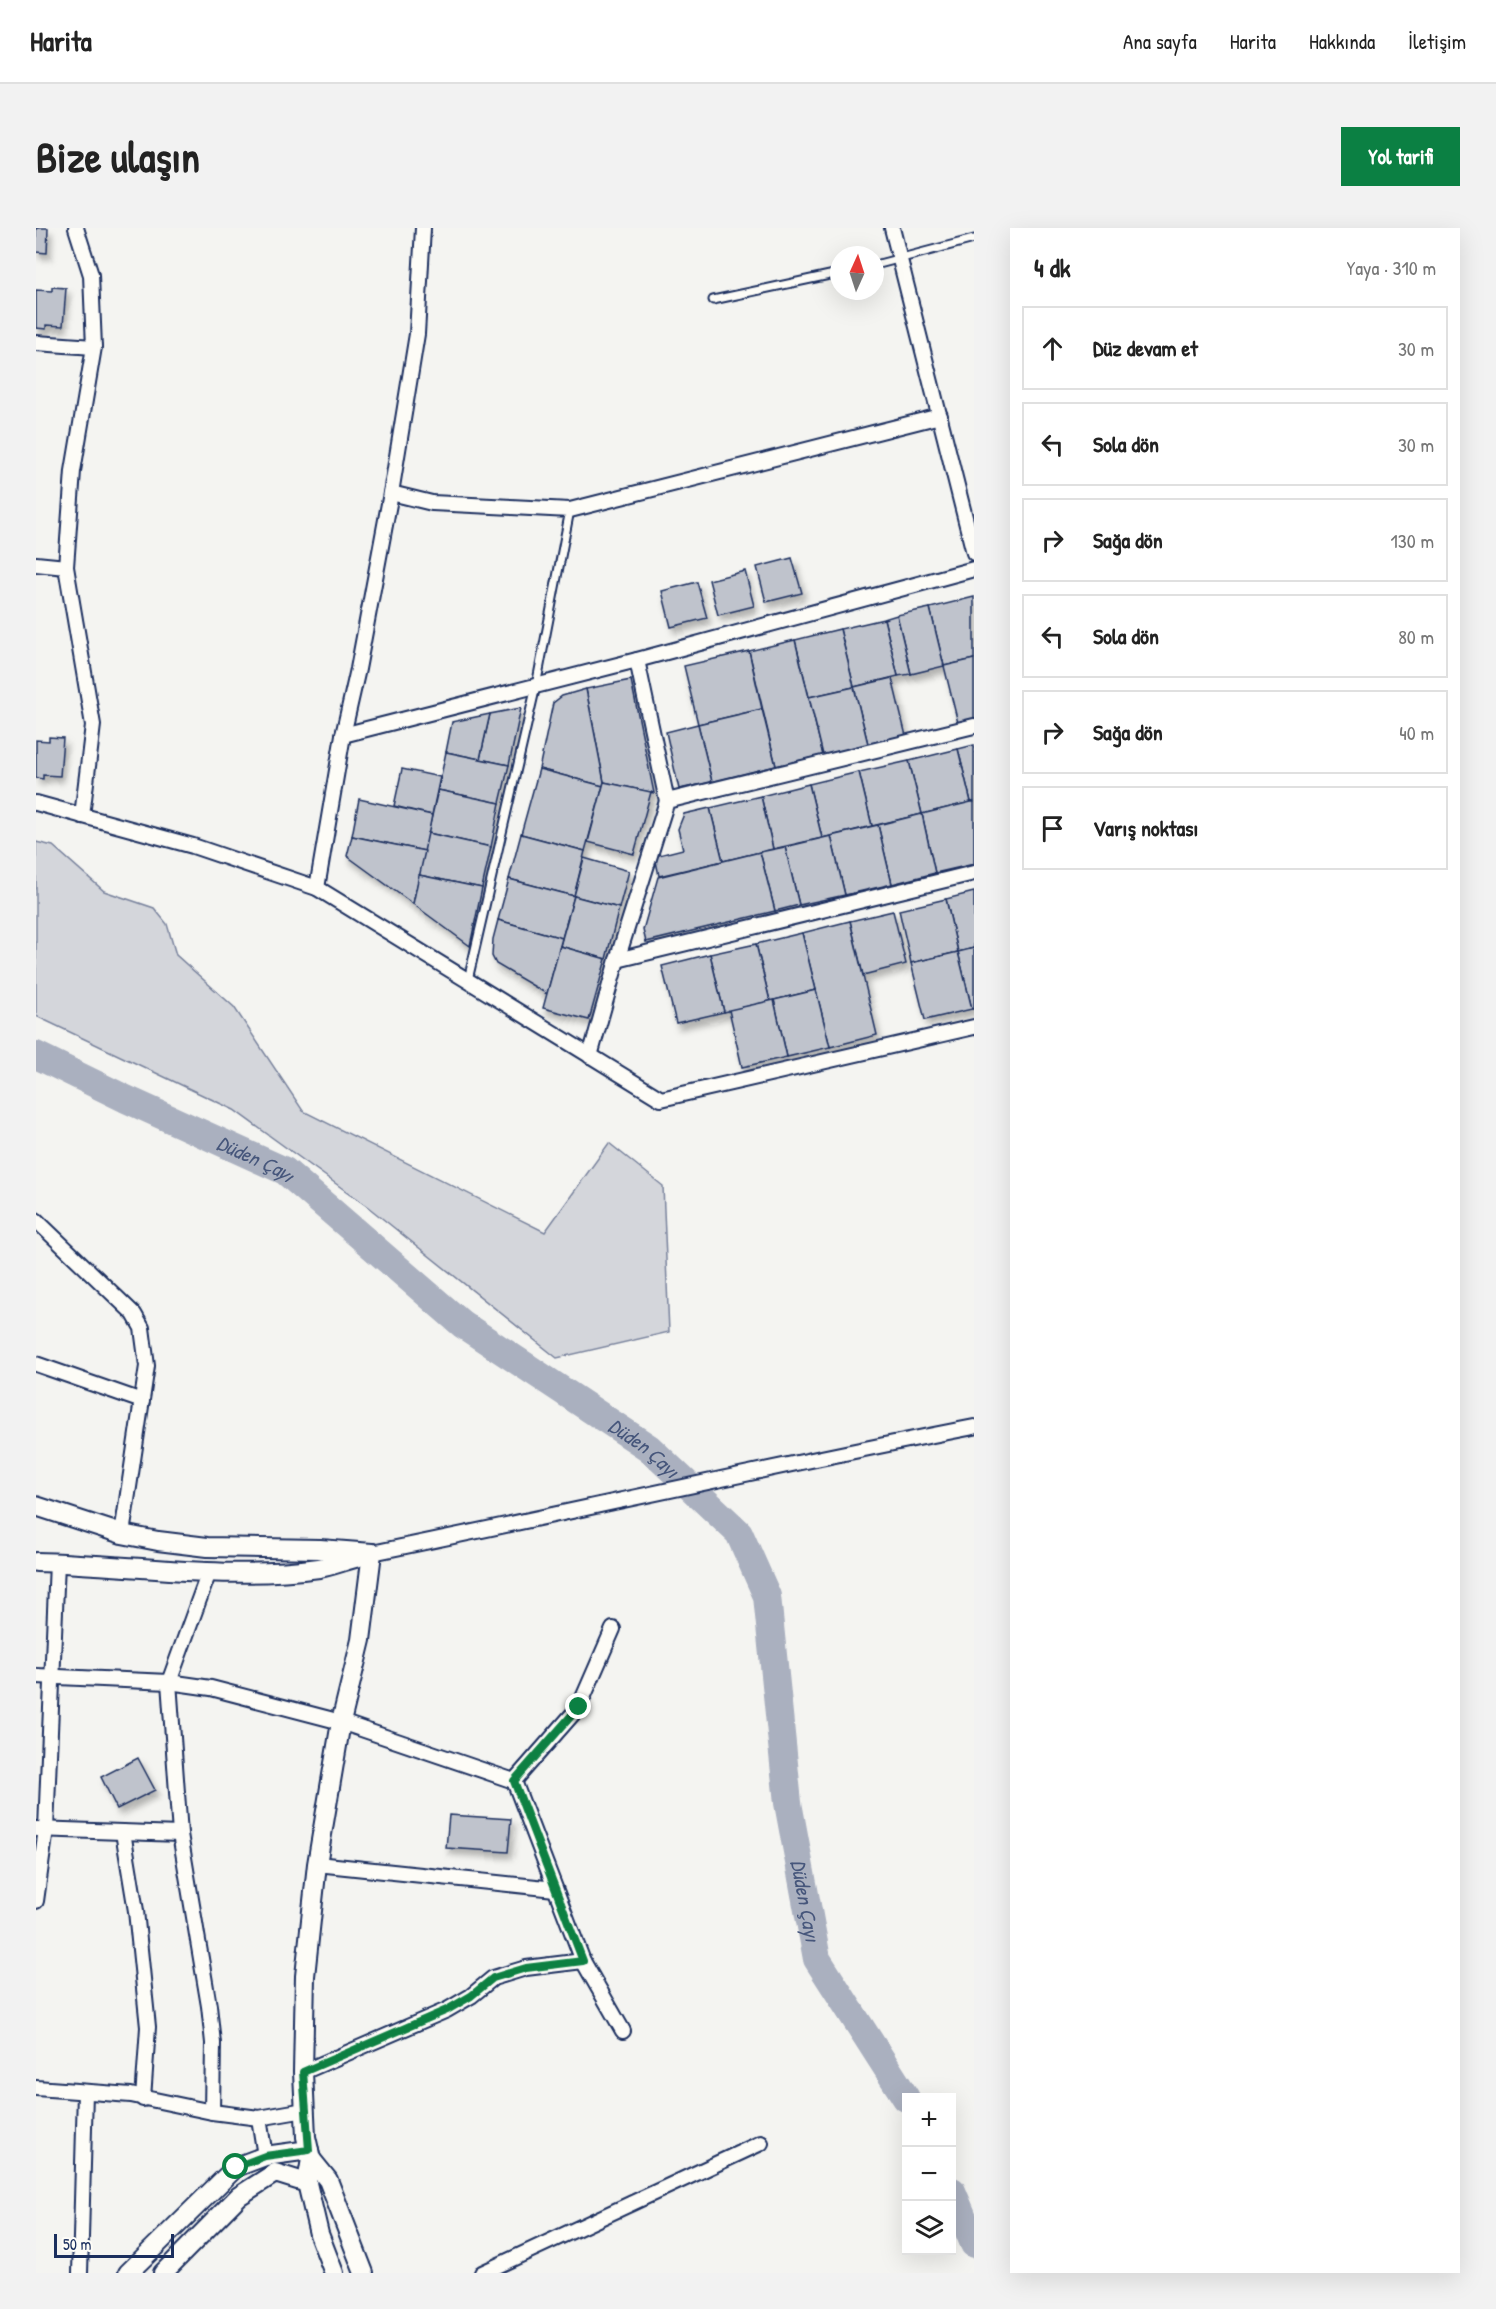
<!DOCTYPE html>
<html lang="tr">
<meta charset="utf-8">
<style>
:root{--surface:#fff;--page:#f2f2f2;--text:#222;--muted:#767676;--line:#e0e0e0;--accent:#0b8043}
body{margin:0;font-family:"Patrick Hand",sans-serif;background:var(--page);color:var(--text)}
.controls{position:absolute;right:18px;bottom:18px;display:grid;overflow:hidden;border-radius:0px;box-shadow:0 6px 24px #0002}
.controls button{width:54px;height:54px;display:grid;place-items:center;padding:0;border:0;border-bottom:2px solid var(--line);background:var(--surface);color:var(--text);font:30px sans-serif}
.compass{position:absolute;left:794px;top:18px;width:54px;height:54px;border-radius:50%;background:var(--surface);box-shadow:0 6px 24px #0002;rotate:3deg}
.scale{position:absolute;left:18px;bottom:15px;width:120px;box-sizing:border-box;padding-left:6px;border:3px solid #1b2f5e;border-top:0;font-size:16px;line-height:21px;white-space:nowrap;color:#1b2f5e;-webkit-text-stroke:4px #fdfcf7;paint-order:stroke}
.stop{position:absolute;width:18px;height:18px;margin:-14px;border:4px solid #0b8043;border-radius:50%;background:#fff}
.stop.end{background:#0b8043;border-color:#fff;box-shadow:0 2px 6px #0008}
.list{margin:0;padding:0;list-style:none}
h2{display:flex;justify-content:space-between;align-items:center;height:78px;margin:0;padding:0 24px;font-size:26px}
h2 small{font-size:20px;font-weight:400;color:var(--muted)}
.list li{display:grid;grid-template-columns:39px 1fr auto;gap:18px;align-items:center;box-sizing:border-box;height:84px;margin:0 12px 12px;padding:0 12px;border:2px solid var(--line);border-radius:0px}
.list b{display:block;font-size:22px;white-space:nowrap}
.list em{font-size:20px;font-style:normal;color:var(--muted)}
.icon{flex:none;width:33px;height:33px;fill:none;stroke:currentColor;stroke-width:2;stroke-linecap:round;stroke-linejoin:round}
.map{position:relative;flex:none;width:938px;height:2045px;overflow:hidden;border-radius:0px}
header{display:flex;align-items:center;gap:36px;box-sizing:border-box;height:84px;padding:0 30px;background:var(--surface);border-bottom:2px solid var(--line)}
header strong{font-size:28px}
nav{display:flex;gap:33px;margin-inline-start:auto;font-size:21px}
.intro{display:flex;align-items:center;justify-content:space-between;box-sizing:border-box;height:144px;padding:0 36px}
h1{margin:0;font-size:42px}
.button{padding:15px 27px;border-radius:0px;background:var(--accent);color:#fff;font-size:21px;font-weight:700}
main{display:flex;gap:36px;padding:0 36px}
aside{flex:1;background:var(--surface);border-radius:0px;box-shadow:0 6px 24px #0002}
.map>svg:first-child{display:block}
</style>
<header>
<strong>Harita</strong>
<nav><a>Ana sayfa</a><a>Harita</a><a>Hakkında</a><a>İletişim</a></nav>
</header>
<div class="intro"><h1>Bize ulaşın</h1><a class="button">Yol tarifi</a></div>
<main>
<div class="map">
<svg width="938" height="2045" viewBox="0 0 938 2045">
<defs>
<filter id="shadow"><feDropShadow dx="3.5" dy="6" stdDeviation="3" flood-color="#0004"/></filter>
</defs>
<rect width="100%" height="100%" fill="#f4f4f1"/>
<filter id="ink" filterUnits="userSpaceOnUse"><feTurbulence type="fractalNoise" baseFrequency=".0167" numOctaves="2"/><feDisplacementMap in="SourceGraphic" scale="12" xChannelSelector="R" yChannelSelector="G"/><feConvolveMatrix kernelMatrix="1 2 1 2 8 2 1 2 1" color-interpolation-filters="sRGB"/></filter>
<g filter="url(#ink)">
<path fill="#d4d6db" stroke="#78829c" stroke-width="1.5" d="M0,614L17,618L68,663L118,680L131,696L140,727L198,779L267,883L509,1004L573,915L627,958L633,1104L521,1130L332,979L198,882L0,788Z"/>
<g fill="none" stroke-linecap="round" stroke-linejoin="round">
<g stroke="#aab0bf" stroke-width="28">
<path id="s1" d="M0,827L90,871L249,943L426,1096L613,1220L703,1305L731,1368L752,1575L781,1731L870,1870"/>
<path d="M916,1963L938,2016"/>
</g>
</g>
<g fill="#bfc3cc" stroke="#1b2f5e" stroke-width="1.5" filter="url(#shadow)">
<path d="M0,0H12L11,25L0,24Z"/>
<path d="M16,59L30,60L27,98L10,97V101L0,100V62L16,63Z"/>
<path d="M756,330L766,365L730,374L721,339Z"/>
<path d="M709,343L718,378L682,387L673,352Z"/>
<path d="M661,354L671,390L635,399L626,363Z"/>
<path d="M938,369V431L908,438L894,380Z"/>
<path d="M894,380L908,438L875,446L861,387Z"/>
<path d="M861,387L875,446L862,448L848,391Z"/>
<path d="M848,391L862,448L818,459L804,401Z"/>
<path d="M804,401L818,459L773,469L759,412Z"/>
<path d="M759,412L787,527L740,538L713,423Z"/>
<path d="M713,423L726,481L662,496L648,438Z"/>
<path d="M938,431V491L922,495L908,438Z"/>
<path d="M856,450L870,508L832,516L818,459Z"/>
<path d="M595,452L618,565L568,554L550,461Z"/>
<path d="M818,459L832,516L787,527L773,469Z"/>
<path d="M550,461L568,554L567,558L503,541L517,475L526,468Z"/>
<path d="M485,480L473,537L444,531L454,486Z"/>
<path d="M726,481L740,538L676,554L662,496Z"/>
<path d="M454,486L444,531L410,524L416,494Z"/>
<path d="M662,496L676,554L643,561L630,504Z"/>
<path d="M13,509L27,510L24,548L7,547V551L0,550V512L13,513Z"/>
<path d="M938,517V574H935L922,521Z"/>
<path d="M922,521L935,574L886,586L873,533Z"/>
<path d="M410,524L473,537L464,575L402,562Z"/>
<path d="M873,533L886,586L836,598L823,544Z"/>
<path d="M366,541L404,549L396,587L358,578Z"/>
<path d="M503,541L567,558L549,623L485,606Z"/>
<path d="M823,544L836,598L786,610L773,556Z"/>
<path d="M568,554L615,564L598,626L552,614Z"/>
<path d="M773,556L786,610L737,621L725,568Z"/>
<path d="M402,562L464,575L455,619L392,605Z"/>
<path d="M725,568L737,621L687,633L674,580Z"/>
<path d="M323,571L396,587L389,623L316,608Z"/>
<path d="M935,574H938V636L899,645L886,586Z"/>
<path d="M674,580L687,633L623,648L619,628L647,621L642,601L648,586Z"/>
<path d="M886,586L899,645L856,656L842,597Z"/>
<path d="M842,597L856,656L809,667L795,608Z"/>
<path d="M392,605L455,619L446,660L383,647Z"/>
<path d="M485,606L549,623L538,668L473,651Z"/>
<path d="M316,608L389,623L377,676L311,628Z"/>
<path d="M795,608L809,667L763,677L749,619Z"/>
<path d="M749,619L763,677L739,683L724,624Z"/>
<path d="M724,624L739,683L610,714L607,702L622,649Z"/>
<path d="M548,630L593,643L583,680L538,668Z"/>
<path d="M383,647L446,660L434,718L377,676Z"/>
<path d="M473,651L538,668L526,710L462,692Z"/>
<path d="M938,664V720L922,724L910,671Z"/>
<path d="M538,668L583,680L570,731L524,718Z"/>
<path d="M910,671L922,724L875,735L863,682Z"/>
<path d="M857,683L870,736L827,747L814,693Z"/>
<path d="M462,692L526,710L511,766L460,736L456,728L457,711Z"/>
<path d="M814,693L841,807L794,819L766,705Z"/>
<path d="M766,705L780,762L734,773L720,716Z"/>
<path d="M720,716L734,773L688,784L674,726Z"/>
<path d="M524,718L570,731L553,792L507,780Z"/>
<path d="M938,720V781H936L922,724Z"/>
<path d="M922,724L936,781L889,792L875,735Z"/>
<path d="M674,726L688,784L640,795L626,738Z"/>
<path d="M780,762L794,819L751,829L738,772Z"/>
<path d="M738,772L751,829L706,839L693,782Z"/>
<path d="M102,1530L119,1562L81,1581L65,1549Z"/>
<path d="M413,1587L475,1591L472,1624L410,1620Z"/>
</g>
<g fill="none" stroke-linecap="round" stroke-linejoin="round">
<defs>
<g id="service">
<path d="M839,37L938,11"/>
<path d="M677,72L803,45"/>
<path d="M432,752L500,458L534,282"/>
</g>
<g id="minor">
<path d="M40,0L55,47L58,119L37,243L30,339L57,497L46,588"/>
<path d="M856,0L938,325"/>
<path d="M0,115L58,119"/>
<path d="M355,265L396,275L534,282L904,188"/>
<path d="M0,336L30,339"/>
<path d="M601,432L631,573"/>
<path d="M307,507L601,432L938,341"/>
<path d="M0,575L157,618L281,660L625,871L938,799"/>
<path d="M281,660L307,507L322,441L355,265L381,106L387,0"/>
<path d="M581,732L938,645"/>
<path d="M554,828L581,732L631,573L938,498"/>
<path d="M0,992L98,1086L106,1100L111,1138L86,1306"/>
<path d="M0,1136L106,1173"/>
<path d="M336,1325C537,1284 737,1238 938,1199"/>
<path d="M173,1344L133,1454L144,1606L173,1778L177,1815L176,1884"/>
<path d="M0,1448L133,1454L175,1460L305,1494L478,1553L543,1479L577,1401"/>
<path d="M478,1553L547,1733L587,1803"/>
<path d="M0,1601L144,1606"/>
<path d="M87,1604L100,1683L112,1799L107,1871"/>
<path d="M281,1636L519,1661"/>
<path d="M0,1673L10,1601L21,1334"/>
<path d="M267,1844L411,1782L435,1768L457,1750L490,1740L547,1733"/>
<path d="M0,1860L95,1867L176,1884L223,1890L269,1882"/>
<path d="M223,1890L229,1928"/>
<path d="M44,2045L49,1864"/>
<path d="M446,2045L725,1915"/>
</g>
<g id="secondary">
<path d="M0,1278L86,1306L122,1313L171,1319L284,1321L336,1325"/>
<path d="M0,1334C94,1336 189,1353 283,1340C296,1338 310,1332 323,1329"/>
<path d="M275,1931L292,1952L328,2045"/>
<path d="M92,2045L200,1939L229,1928L273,1922"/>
<path d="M127,2045L203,1968L239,1945L271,1955"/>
<path d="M298,2045L283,2006L271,1955L275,1931L270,1909L267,1844L269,1748L281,1636L305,1494L325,1412L336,1325"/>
</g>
</defs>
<use href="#service" stroke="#1b2f5e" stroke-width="11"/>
<use href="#minor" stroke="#1b2f5e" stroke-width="18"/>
<use href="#secondary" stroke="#1b2f5e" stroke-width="22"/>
<use href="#service" stroke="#fdfcf7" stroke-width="7"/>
<use href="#minor" stroke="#fdfcf7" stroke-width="14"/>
<use href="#secondary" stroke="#fdfcf7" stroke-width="18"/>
</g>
</g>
<g fill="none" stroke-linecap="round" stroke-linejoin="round" filter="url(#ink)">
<path stroke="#0b8043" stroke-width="8" d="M200,1939L229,1928L273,1922L267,1844L411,1782L435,1768L457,1750L490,1740L547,1733L478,1553L543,1479"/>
</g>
<g text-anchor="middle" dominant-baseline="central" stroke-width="5" stroke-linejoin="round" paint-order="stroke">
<g font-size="21" font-style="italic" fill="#46567b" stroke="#fdfcf7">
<text stroke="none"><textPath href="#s1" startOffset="243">Düden Çayı</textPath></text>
<text stroke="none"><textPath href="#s1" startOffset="729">Düden Çayı</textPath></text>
<text stroke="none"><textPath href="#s1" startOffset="1233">Düden Çayı</textPath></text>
</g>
</g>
</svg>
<div class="controls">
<button>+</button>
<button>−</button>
<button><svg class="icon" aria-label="layers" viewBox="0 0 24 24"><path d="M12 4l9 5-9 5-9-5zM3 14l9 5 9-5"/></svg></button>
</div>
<svg class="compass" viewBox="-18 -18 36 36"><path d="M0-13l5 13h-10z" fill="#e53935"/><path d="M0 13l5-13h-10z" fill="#767676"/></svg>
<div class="scale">50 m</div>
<div class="stop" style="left:200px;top:1939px"></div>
<div class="stop end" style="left:543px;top:1479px"></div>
</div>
<aside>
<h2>4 dk<small>Yaya · 310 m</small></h2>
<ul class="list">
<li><svg class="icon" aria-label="ahead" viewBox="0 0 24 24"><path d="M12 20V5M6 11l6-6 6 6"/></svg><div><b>Düz devam et</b></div><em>30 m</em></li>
<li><svg class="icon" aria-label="left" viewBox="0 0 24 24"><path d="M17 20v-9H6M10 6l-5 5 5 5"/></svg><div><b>Sola dön</b></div><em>30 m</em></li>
<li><svg class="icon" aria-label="right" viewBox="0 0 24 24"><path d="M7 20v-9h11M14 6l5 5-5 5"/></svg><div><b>Sağa dön</b></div><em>130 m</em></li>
<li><svg class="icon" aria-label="left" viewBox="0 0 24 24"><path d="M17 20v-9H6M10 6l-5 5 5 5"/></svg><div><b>Sola dön</b></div><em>80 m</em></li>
<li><svg class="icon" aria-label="right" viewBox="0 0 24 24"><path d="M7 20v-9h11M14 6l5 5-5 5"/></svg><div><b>Sağa dön</b></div><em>40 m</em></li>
<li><svg class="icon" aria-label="arrive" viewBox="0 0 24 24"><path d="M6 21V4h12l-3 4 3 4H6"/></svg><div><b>Varış noktası</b></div></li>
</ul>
</aside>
</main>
